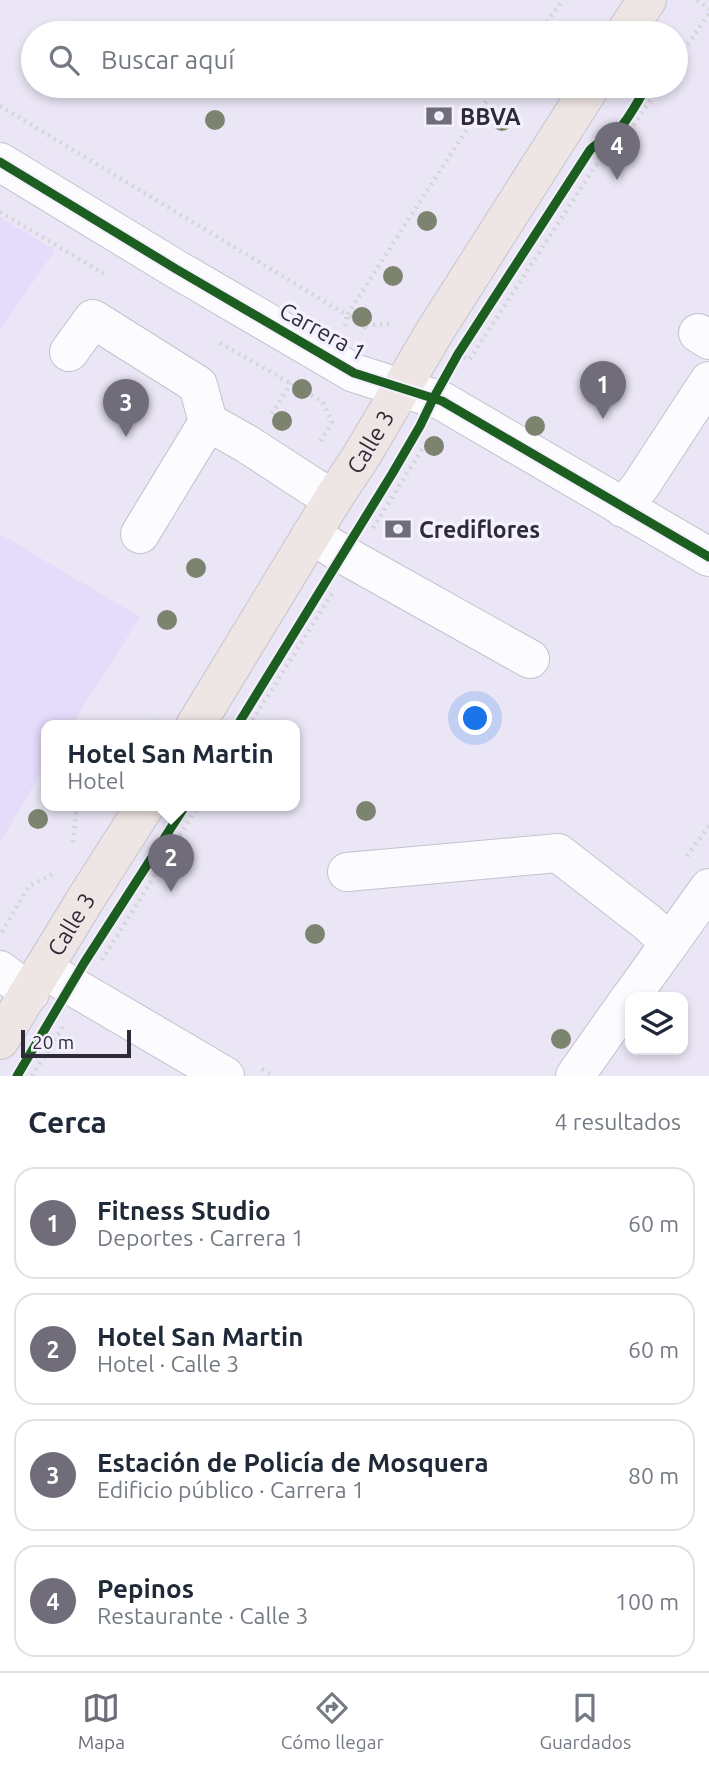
<!DOCTYPE html>
<html lang="es">
<meta charset="utf-8">
<style>
:root{--surface:#fff;--page:#f2f2f3;--text:#1f2937;--muted:#747a83;--line:#e0e1e3;--accent:#706c7a}
body{margin:0;font-family:Ubuntu,sans-serif;background:var(--page);color:var(--text)}
.controls{position:absolute;right:21px;bottom:21px;display:grid;overflow:hidden;border-radius:14px;box-shadow:0 4px 10px #0003}
.controls button{width:63px;height:63px;display:grid;place-items:center;padding:0;border:0;border-bottom:2px solid var(--line);background:var(--surface);color:var(--text);font:35px sans-serif}
.scale{position:absolute;left:21px;bottom:18px;width:110px;box-sizing:border-box;padding-left:7px;border:4px solid #2e2a37;border-top:0;font-size:19px;line-height:24px;white-space:nowrap;color:#2e2a37;-webkit-text-stroke:5px #f4f0fe;paint-order:stroke}
.you{position:absolute;left:476px;top:719px;width:24px;height:24px;margin:-18px;border:5px solid #fff;border-radius:50%;background:#1a73e8;box-shadow:0 0 0 10px #1a73e833}
.badge{display:grid;place-items:center;width:46px;height:46px;border-radius:50%;background:var(--accent);color:#fff;font-size:23px;font-weight:700}
.pin{position:absolute;translate:-50% -58px;filter:drop-shadow(0 2px 4px #0008)}
.pin::after{content:'';position:absolute;top:37px;width:24px;height:21px;background:inherit;clip-path:polygon(0 0,100% 0,50% 100%)}
.popup{position:absolute;left:41px;top:720px;width:259px;height:91px;box-sizing:border-box;display:grid;place-content:center;border-radius:14px;background:var(--surface);filter:drop-shadow(0 2px 5px #0005);font-size:23px;white-space:nowrap;color:var(--muted)}
.popup b{font-size:26px;color:var(--text)}
.popup::after{content:'';position:absolute;left:50%;top:100%;margin-left:-14px;border:14px solid transparent;border-top-color:var(--surface)}
.list{margin:0;padding:0;list-style:none}
h2{display:flex;justify-content:space-between;align-items:center;height:91px;margin:0;padding:0 28px;font-size:30px}
h2 small{font-size:23px;font-weight:400;color:var(--muted)}
.list li{display:grid;grid-template-columns:46px 1fr auto;gap:21px;align-items:center;box-sizing:border-box;height:112px;margin:0 14px 14px;padding:0 14px;border:2px solid var(--line);border-radius:21px}
.list b{display:block;font-size:26px;white-space:nowrap}
.list p{margin:0;font-size:23px;white-space:nowrap;color:var(--muted)}
.list em{font-size:23px;font-style:normal;color:var(--muted)}
.icon{flex:none;width:38px;height:38px;fill:none;stroke:currentColor;stroke-width:2;stroke-linecap:round;stroke-linejoin:round}
.map{position:relative;flex:none;width:709px;height:1076px;overflow:hidden}
.search{position:absolute;background:var(--surface);box-shadow:0 4px 10px #0003;left:21px;right:21px;top:21px;height:77px;display:flex;align-items:center;gap:18px;box-sizing:border-box;padding:0 24px;border-radius:38px;color:var(--muted);font-size:26px}
.sheet{height:595px;background:var(--surface)}
nav{display:flex;justify-content:space-around;align-items:center;box-sizing:border-box;height:98px;border-top:2px solid var(--line);background:var(--surface);font-size:19px;color:var(--muted)}
nav a{display:grid;justify-items:center;gap:4px}
nav .on{color:var(--accent)}
.map>svg:first-child{display:block}
</style>
<div class="map">
<svg width="709" height="1076" viewBox="0 0 709 1076">
<rect width="100%" height="100%" fill="#ebe6f6"/>
<g fill="#e4dcfa">
<path d="M0,217L55,250L0,330Z"/>
<path d="M0,534L140,617L71,726H47V763L0,842Z"/>
</g>
<g fill="none" stroke-linecap="round" stroke-linejoin="round">
<defs>
<g id="minor">
<path d="M0,162L176,269L354,373L442,401L709,557"/>
<path d="M698,333L709,340"/>
<path d="M69,352L93,319L198,385L208,422L247,444L313,487L333,499"/>
<path d="M623,508L641,485L709,381"/>
<path d="M140,534L208,422"/>
<path d="M311,535L353,560L530,659"/>
<path d="M347,872L558,853L647,922L670,943"/>
<path d="M43,969L225,1076"/>
<path d="M0,970L30,993"/>
<path d="M631,997L709,888"/>
<path d="M575,1076L630,998"/>
</g>
<g id="major">
<path d="M625,33L647,0"/>
<path id="s1" d="M195,726L333,499L362,455L435,331L591,86"/>
<path id="s2" d="M0,1040L85,900L145,806"/>
</g>
</defs>
<use href="#minor" stroke="#c5c1ce" stroke-width="40"/>
<use href="#major" stroke="#c6c4cc" stroke-width="40"/>
<g stroke="#d4d3d7" stroke-width="4.5" stroke-dasharray="2 5" stroke-linecap="butt">
<path d="M697,0L709,9"/>
<path d="M538,33L563,0"/>
<path d="M676,62L709,13"/>
<path d="M0,106L347,315L478,112L498,86"/>
<path d="M0,212L108,276"/>
<path d="M366,325L394,324"/>
<path d="M345,326L347,315L366,325L361,334"/>
<path d="M220,343L323,402L332,422L318,445"/>
<path d="M464,357L469,360L600,159L623,141L660,86"/>
<path d="M272,414L291,383"/>
<path d="M373,528L424,446L437,442"/>
<path d="M142,726L156,721L158,718"/>
<path d="M249,726L333,592"/>
<path d="M73,842L76,814L81,806"/>
<path d="M687,856L709,826"/>
<path d="M2,932L29,886L55,873"/>
<path d="M102,960L198,806"/>
<path d="M262,1069L273,1076"/>
<path d="M32,1076L64,1025"/>
</g>
<use href="#minor" stroke="#fcfbfe" stroke-width="38"/>
<use href="#major" stroke="#eee6e4" stroke-width="38"/>
<defs>
<g id="cycleway">
<path d="M0,162L176,269L354,373L442,401L709,557"/>
<path d="M237,726L392,474L420,426L433,399L458,354L590,150C598,141 610,139 618,130C630,118 638,100 647,86"/>
<path d="M17,1076L84,963L185,806"/>
</g>
</defs>
<use href="#cycleway" stroke="#f4f0fe" stroke-width="13"/>
<use href="#cycleway" stroke="#1b5e20" stroke-width="9"/>
</g>
<g fill="#7c846f">
<circle cx="215" cy="120" r="10"/>
<circle cx="502" cy="121" r="10"/>
<circle cx="427" cy="221" r="10"/>
<circle cx="393" cy="276" r="10"/>
<circle cx="362" cy="317" r="10"/>
<circle cx="302" cy="389" r="10"/>
<circle cx="282" cy="421" r="10"/>
<circle cx="535" cy="426" r="10"/>
<circle cx="434" cy="446" r="10"/>
<circle cx="196" cy="568" r="10"/>
<circle cx="167" cy="620" r="10"/>
<circle cx="366" cy="811" r="10"/>
<circle cx="38" cy="819" r="10"/>
<circle cx="315" cy="934" r="10"/>
<circle cx="561" cy="1039" r="10"/>
</g>
<defs>
<symbol id="bank-bare" viewBox="-9 -9 18 18"><path d="M-6-4H6V4H-6ZM0-2.3a2.3 2.3 0 1 0 0 4.6a2.3 2.3 0 1 0 0-4.6Z" fill="#706c7a" stroke="#f4f0fe" stroke-width="2.5" paint-order="stroke"/></symbol>
</defs>
<g fill-rule="evenodd">
<use href="#bank-bare" x="420" y="97" width="38" height="38"/>
<use href="#bank-bare" x="379" y="510" width="38" height="38"/>
</g>
<g text-anchor="middle" dominant-baseline="central" stroke-width="7" stroke-linejoin="round" paint-order="stroke">
<g font-size="23" font-weight="bold" fill="#2e2a37" stroke="#f4f0fe" text-anchor="start">
<text x="460" y="116">BBVA</text>
<text x="419" y="529">Crediflores</text>
</g>
<g font-size="23" fill="#2e2a37" stroke="#f4f0fe">
<text transform="translate(323 331) rotate(29)">Carrera 1</text>
<text stroke="none"><textPath href="#s1" startOffset="334">Calle 3</textPath></text>
<text stroke="none"><textPath href="#s2" startOffset="136">Calle 3</textPath></text>
</g>
</g>
</svg>
<div class="controls">
<button><svg class="icon" aria-label="layers" viewBox="0 0 24 24"><path d="M12 4l9 5-9 5-9-5zM3 14l9 5 9-5"/></svg></button>
</div>
<div class="scale">20 m</div>
<div class="you"></div>
<div class="pin badge" style="left:603px;top:419px">1</div>
<div class="pin badge" style="left:171px;top:892px">2</div>
<div class="popup"><b>Hotel San Martin</b>Hotel</div>
<div class="pin badge" style="left:126px;top:437px">3</div>
<div class="pin badge" style="left:617px;top:180px">4</div>
<div class="search"><svg class="icon" aria-label="search" viewBox="0 0 24 24"><circle cx="10" cy="10" r="6"/><path d="M15 15l6 6"/></svg>Buscar aquí</div>
</div>
<section class="sheet">
<h2>Cerca<small>4 resultados</small></h2>
<ul class="list">
<li><span class="badge">1</span><div><b>Fitness Studio</b><p>Deportes · Carrera 1</p></div><em>60 m</em></li>
<li><span class="badge">2</span><div><b>Hotel San Martin</b><p>Hotel · Calle 3</p></div><em>60 m</em></li>
<li><span class="badge">3</span><div><b>Estación de Policía de Mosquera</b><p>Edificio público · Carrera 1</p></div><em>80 m</em></li>
<li><span class="badge">4</span><div><b>Pepinos</b><p>Restaurante · Calle 3</p></div><em>100 m</em></li>
</ul>
</section>
<nav>
<a class="on"><svg class="icon" aria-label="map" viewBox="0 0 24 24"><path d="M3 6l6-2 6 2 6-2v14l-6 2-6-2-6 2zM9 4v14M15 6v14"/></svg>Mapa</a>
<a><svg class="icon" aria-label="directions" viewBox="0 0 24 24"><path d="M12 3l9 9-9 9-9-9zM9 14v-3h6M13 9l2 2-2 2"/></svg>Cómo llegar</a>
<a><svg class="icon" aria-label="saved" viewBox="0 0 24 24"><path d="M7 4h10v16l-5-4-5 4z"/></svg>Guardados</a>
</nav>
